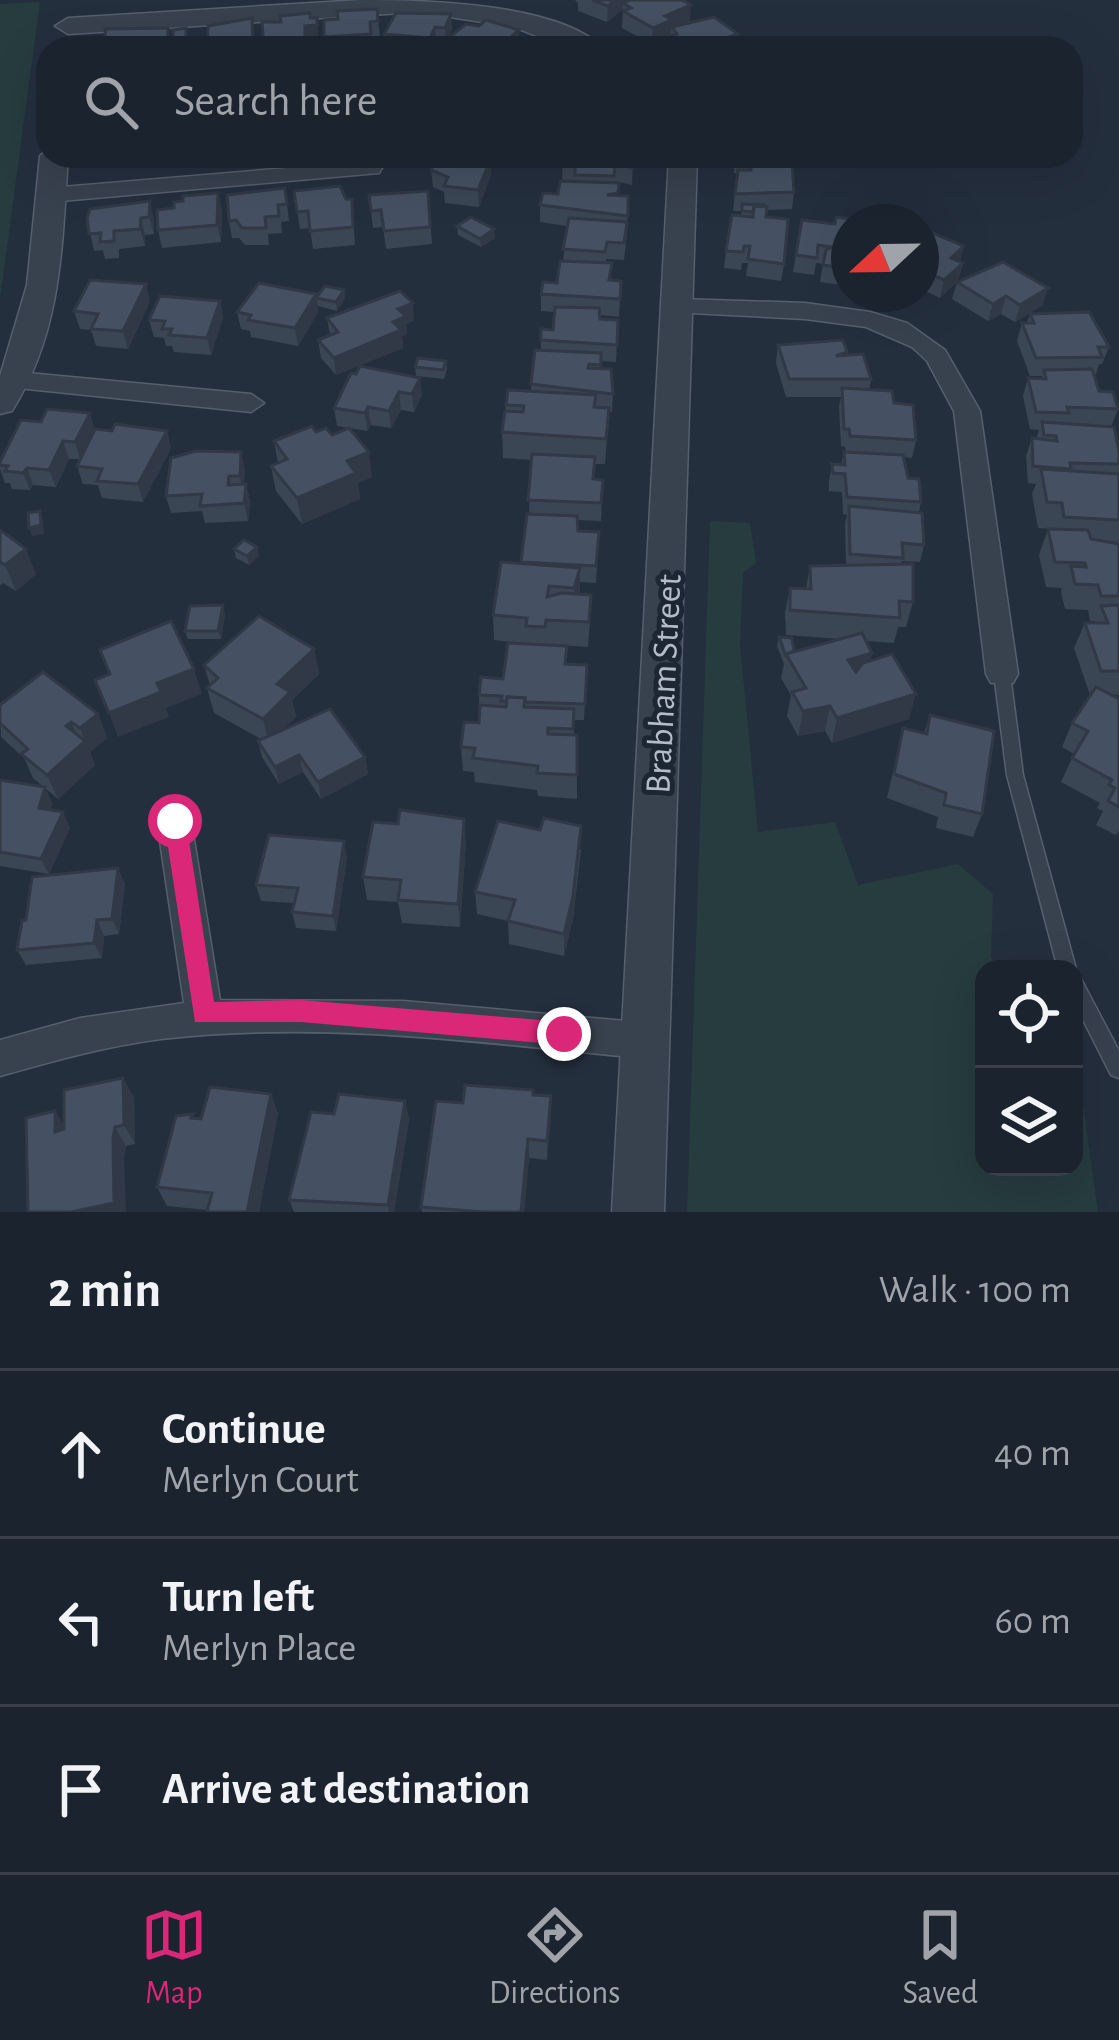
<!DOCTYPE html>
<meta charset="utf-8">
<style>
:root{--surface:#1b232e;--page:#242b36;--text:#f1f3f6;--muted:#a0a4aa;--line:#39404a;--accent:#db2777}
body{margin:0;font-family:"Alegreya Sans",sans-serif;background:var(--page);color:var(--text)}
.controls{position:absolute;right:36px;bottom:36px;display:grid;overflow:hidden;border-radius:24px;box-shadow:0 12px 48px #0002}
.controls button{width:108px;height:108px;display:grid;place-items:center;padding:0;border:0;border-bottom:3px solid var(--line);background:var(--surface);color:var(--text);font:60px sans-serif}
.compass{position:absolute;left:831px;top:204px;width:108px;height:108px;border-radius:50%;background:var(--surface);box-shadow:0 12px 48px #0002;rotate:248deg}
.stop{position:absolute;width:36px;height:36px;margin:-27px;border:9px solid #db2777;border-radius:50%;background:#fff}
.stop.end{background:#db2777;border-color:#fff;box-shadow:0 3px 12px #0008}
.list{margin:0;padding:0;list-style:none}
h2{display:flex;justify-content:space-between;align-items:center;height:156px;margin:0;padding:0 48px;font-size:51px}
h2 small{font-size:39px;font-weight:400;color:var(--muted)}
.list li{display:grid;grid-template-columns:78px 1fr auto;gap:36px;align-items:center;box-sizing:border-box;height:168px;padding:0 48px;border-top:3px solid var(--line)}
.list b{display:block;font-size:45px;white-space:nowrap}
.list p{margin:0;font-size:39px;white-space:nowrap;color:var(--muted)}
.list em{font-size:39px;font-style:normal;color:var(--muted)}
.icon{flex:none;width:66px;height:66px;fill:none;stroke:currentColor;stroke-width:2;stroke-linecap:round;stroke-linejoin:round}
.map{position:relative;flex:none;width:1119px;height:1212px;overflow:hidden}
.search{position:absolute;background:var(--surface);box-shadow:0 12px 48px #0002;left:36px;right:36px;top:36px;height:132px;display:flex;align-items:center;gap:30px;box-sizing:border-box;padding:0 42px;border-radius:36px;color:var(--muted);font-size:45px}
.sheet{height:660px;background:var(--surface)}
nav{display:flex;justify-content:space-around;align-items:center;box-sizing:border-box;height:168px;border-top:3px solid var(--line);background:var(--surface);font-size:33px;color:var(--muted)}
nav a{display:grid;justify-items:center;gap:6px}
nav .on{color:var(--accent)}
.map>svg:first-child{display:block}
</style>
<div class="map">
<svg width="1119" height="1212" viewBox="0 0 1119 1212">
<rect width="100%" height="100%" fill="#242f3e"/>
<g fill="#263c3f">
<path d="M40,2L0,299V4Z"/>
<path d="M710,521L750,523L756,563L743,573L740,644L758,832L835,822L858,885L958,864L993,894L991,957L998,969H984V1167H1074V1090L1083,1104L1098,1212H687Z"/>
</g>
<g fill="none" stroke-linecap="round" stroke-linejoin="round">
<defs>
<g id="service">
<path d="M1002,668L1008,670L1010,674L1023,775L1076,969L1074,974V969H1058L1007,775L994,674L996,670Z"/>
<path d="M1074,975L1080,977L1119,1051V1078L1111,1075L1074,1002Z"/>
</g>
<g id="minor">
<path d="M371,161L382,168L379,173L50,202L39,195L50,188Z"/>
<path d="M680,299L805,303L870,312L907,323L945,350L980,411L1018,674L1013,683H991L986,674L954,411L927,361L912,347L866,327L805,319L671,312L668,307Z"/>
<path d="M17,372L251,394L264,403L251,412L8,387L4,381Z"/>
<path d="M174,807L186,811L191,821L220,1000L403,1001L648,1023L661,1028L667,1041L661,1054L648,1059C487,1043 323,1020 161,1039C106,1046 53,1061 0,1076V1040L80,1018L184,1003L157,821L162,811Z"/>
</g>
<g id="tertiary">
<path d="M361,0C422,0 559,3 603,48H567L514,27L418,12L68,34L55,26L68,18Z"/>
<path d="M48,149V156H68C62,247 62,331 12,411L0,414V376L27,285L40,156Z"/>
<path d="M669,156H697L664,1212H612Z"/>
</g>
</defs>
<use href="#service" stroke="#565f6c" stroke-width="3"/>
<use href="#minor" stroke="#565f6c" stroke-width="3"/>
<use href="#tertiary" stroke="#565f6c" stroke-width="3"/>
<use href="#service" fill="#38414e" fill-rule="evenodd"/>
<use href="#minor" fill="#38414e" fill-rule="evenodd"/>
<use href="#tertiary" fill="#38414e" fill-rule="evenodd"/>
</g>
<g fill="#3b4654">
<path d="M575,0H682L690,21L682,25L737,48H665V39L652,44L622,28L623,9L607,22L578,11V3Z"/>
<path d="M377,9L380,37L372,38V48H326L324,37L338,19Z"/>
<path d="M451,14L452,30L448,38L520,43L556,48H448L447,40L446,44L436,43L434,48H385L384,34Z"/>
<path d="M114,156H144V163L116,166Z"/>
<path d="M563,156H633L632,185L614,181L619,196H628L627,233L624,260L606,259V263L612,280L621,281L619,317L600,315V319L618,320L616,362L601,361L600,369L613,394L612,412L609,411L605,464H595L594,479L603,480L601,521L577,520L578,531L599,532L596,583L580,582V594L590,620L588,647L546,644L566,664L587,665L584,720H574V735H577V799L538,796L537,790L475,782L474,772L463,771L461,747L479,723V695L503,679L527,644L494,640L493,615L521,564L527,514H529L531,460L503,458L502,432L506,405L531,391V384L541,350V329L553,330L555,312L541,311V294L557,283L563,261L567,226L540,222V205L575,182L562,180Z"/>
<path d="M734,156H792L794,192L792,209L767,210L766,217L784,264L781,281L746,276L748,263H742L741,270L724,268L726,251L742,211H733L737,173H734Z"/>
<path d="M491,158V175L479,207L445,203L444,192L433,187L431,170Z"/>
<path d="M285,188L289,221L281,222L282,233L268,234L269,245H245L239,238H232L229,221Z"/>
<path d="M294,191L352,199L355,245L313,249L310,228L300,229Z"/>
<path d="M428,191L432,244L386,249L383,227L373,228L369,195Z"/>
<path d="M218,193L222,210L221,242L162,248L158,230L174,208Z"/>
<path d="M87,218H154V234L145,235V246L119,249V258L105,259L103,250L94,251Z"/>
<path d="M802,220L835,224L849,222V286L820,282L823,264L816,263L814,275L793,272Z"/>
<path d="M457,226L495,238L481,247L458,235Z"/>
<path d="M921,228L963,263L958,281L1043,305L1015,322L1001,314L988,321L952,299L957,282L940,298L921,289Z"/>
<path d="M344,290L345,298L337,311L318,306L316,298Z"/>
<path d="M316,294L318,312L298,346L251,337L250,331L241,329L237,312Z"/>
<path d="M150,301L128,349L96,346L91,330L80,329L74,311Z"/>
<path d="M220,301L223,318L211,355L174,352L172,346H166L164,338L154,337L149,320Z"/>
<path d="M1030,314L1109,347L1102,364H1099L1096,374H1094L1099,391L1118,409L1111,427L1119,451V695H1112L1119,699V831L1116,835L1096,825L1103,811L1097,808L1100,803L1061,782L1074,754L1062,747L1072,723L1090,695L1074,648L1085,623H1094L1095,621H1090L1088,610L1065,609L1061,592L1062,588L1046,587L1039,555L1048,529H1053L1038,528L1032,494L1036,484L1028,483L1026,456L1032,438L1036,439L1039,430L1030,429L1023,396L1028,378L1041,379L1042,376H1030L1017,341L1022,323H1027Z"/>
<path d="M327,318L414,320L406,324L407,334L402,336L403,348L336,375L321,358L318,340L330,335Z"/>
<path d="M778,345L847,355L871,379L869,390L894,403L916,440L912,458L904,457L908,478L921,502L919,512L924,545L920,562L902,561L901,565L913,602L906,627H898L894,643L866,641L872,653L870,661L909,719L832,743L825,731L798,736L787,716L791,695L781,678L784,664L777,646L779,637L794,651L840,639L786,635L785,613L790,588L806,589L810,566L846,565L845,523L847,515L843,514L842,492L829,491V481L832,464H841L844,452H846L845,447L841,446L839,406L841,397H786L776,363Z"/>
<path d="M446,361L447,369L444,379L416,376L415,367Z"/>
<path d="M351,373L422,395L414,412L401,410L391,428L371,425L367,431L337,426L334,408Z"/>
<path d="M95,429L167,431L171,448L143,502L102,498L98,485L83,484L77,466L80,459H69L56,487L33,485L30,490L12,489L10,483H5L0,469V462Z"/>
<path d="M316,432L372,477L358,483L360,499L302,524L276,491L271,466L278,463L274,441Z"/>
<path d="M245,469L244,484H246L250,501L248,521L205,523L202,511L171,513L166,496Z"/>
<path d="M0,530L36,574L16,591L3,583L0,586Z"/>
<path d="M257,547L259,556L249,565L236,558L234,549Z"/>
<path d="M225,614L221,639H188L185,631Z"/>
<path d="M314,649L319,674L292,700L296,717L283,729L365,757L368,774L321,799L303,772L279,784L262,757L258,741L261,739L214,713L207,688L210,685L204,665Z"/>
<path d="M0,705L98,714L107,738L90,752L95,765L58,799L45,788L52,803L51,810L70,828L49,874L0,866V780L44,787L33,778L24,758L1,737Z"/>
<path d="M930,715L982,814L973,837L936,828L938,817L887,798L903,728L924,733Z"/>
<path d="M398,824L466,842L460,927L402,923L398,902L367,900L363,877Z"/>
<path d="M581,849L573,919L564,956L509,944L508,921L477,914L475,892Z"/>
<path d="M347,857L336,931L296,928L292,912L294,903L261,901L256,885Z"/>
<path d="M125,883L119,934L104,936L102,958L26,965L17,950L26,920Z"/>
<path d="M123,1078L134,1098L135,1144L126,1146L124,1157L28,1212L55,1111L64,1126Z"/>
<path d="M271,1094L278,1114L259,1212H207L208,1210L167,1206L157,1187L195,1119H201Z"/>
<path d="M533,1095L551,1096V1116L547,1160L529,1158L524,1212H422L421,1207L463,1103Z"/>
<path d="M405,1101L409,1120L394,1212H294L289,1200L334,1114Z"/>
</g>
<g fill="#303945">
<path d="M615,0H633L623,3V9L607,22L608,6Z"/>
<path d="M691,5L690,21L671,29V36L652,44L653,28L665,16Z"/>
<path d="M451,14L452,30L446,44L445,28Z"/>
<path d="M317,25L319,41L307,43V48H305V26Z"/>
<path d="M435,27L436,43L434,48H430V38Z"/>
<path d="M519,30L520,46L518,48H498Z"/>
<path d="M738,34L737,48H710L726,38Z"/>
<path d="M491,158V175L479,207L478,190Z"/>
<path d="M218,193L222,210L221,242L217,225Z"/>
<path d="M150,201L154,218V234L149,217Z"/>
<path d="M141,218L145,235V246L140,229Z"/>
<path d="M494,229L495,238L481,247L480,239Z"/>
<path d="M964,246L960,263L951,258Z"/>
<path d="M963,263L958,281L940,298L944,280Z"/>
<path d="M146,284L150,301L128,349L123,331Z"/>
<path d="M1048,288L1043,305L1015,322L1020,305Z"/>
<path d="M344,290L345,298L337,311L336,302Z"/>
<path d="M316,294L318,312L298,346L295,328Z"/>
<path d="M1006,296L1001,314L988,321L993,304Z"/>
<path d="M220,301L223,318L211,355L207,338Z"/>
<path d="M413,303L414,320L406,324L407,334L402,336L403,348L336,375L334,358L393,322L398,309Z"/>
<path d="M420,378L422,395L414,412L412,394Z"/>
<path d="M399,392L401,410L391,428L389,411Z"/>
<path d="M368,407L371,425L367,431L365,413Z"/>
<path d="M90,413L95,431L80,459L75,442Z"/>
<path d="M167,431L171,448L143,502L138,484Z"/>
<path d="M63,441L69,459L56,487L49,470Z"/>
<path d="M241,452L245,469L243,493L240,476Z"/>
<path d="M369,452L372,477L358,483L360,499L302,524L297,498L347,461Z"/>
<path d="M27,468L33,485L30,490L23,473Z"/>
<path d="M246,484L250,501L248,521L244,503Z"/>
<path d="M40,511L43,520L44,534L32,536L29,528Z"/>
<path d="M257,547L259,556L249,565L247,556Z"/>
<path d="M26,549L36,574L16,591L5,565Z"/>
<path d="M580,568V593L574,613V588Z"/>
<path d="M223,605L225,614L221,639L218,631Z"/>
<path d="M314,649L319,674L292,700L296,717L269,743L263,719L277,684Z"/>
<path d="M872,653L866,678L842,685L848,660Z"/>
<path d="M194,669L202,694L166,708L169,717L118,737L109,713L157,683Z"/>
<path d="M916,694L909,719L832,743L837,718Z"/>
<path d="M830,706L825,731L798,736L803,711Z"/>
<path d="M98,714L107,738L90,752L95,765L58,799L47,775L66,726L71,722L81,745L85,741L80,728Z"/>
<path d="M299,755L303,772L279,784L275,767Z"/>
<path d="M365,757L368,774L321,799L318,782Z"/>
<path d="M45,787L52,803L47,824L39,808Z"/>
<path d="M63,812L70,828L49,874L41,859Z"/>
<path d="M464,819L466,842L460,927L458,904Z"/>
<path d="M581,826L573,919L564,956V934Z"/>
<path d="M344,841L347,857L336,931L333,916Z"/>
<path d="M118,868L125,883L119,934L112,919Z"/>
<path d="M97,920L104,936L102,958L94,943Z"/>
<path d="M123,1078L134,1098L135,1144L124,1125Z"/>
<path d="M271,1094L278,1114L259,1212H247Z"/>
<path d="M551,1096V1116L547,1160V1141Z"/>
<path d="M405,1101L409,1120L394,1212H389L388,1205Z"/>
<path d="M55,1111L67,1131L55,1132Z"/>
<path d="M115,1127L126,1146L124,1157L126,1212H71L113,1138Z"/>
<path d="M528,1139L529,1158L524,1212H521Z"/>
</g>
<g fill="#455162" stroke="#303945" stroke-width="3">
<path d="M592,0H615L608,6Z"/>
<path d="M630,0H682L691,5L665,16L672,20L653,28L623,11L631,8L623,3Z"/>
<path d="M377,9L378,21L370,22L371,34L324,37V20L338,19L337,11Z"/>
<path d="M310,13V18H317V25L305,26V45L264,48L262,22H281L280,16Z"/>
<path d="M396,13L451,14L445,28L435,27L430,38L384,34Z"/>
<path d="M714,17L738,34L726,38L731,42L710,48H678L666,37L677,34L672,27Z"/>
<path d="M252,18L253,48H207L208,26Z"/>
<path d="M486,20L519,30L498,48H469L471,46L447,39L466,24L479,26Z"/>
<path d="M168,28V48H115V46L124,42L106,44L105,29Z"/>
<path d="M186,28V46L173,47V30Z"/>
<path d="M531,38L556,48H508Z"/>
<path d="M437,156H476L491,158L478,190L444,186L448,177L431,170Z"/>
<path d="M563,156H633V168L615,164L614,176L575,175V163H562Z"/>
<path d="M750,161L792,162L794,192L735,194L738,170H751Z"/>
<path d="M560,181L619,183L618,193L607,195L628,196V216L540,205L543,193L558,194Z"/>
<path d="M340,186L346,199H352L353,227L310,231L308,211L297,212L294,191Z"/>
<path d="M285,188L287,204L278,205L279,216L265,217L266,228H242L236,220L229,221L227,195Z"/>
<path d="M428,191L430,227L384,231L381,210L371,211L369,195Z"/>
<path d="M218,193L217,225L158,230L157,210L174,208V202L183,201V196Z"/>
<path d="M150,201L149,217L141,218L140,229L114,231V241L100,242L101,233L89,234L87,218L90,209Z"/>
<path d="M742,204L764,205V207L754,206L753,212L742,211Z"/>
<path d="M754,206L767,207L766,217L788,219L784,264L748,259L750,246H744L743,252L726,251L732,215L753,217Z"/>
<path d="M471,217L494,229L480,239L457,226Z"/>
<path d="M836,217L858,220V222H849V269L823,265L826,250L832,247L818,245L817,258L796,255L802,220L835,224Z"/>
<path d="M569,218L627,222L624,243L607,242L605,252L563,249Z"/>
<path d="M921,228L964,246L951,258L963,263L944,280L921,270Z"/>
<path d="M560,261L612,263L609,280L621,281L620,299L541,294L543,282L557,283Z"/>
<path d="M1003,262L1048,288L1020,305L1006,296L993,304L957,282Z"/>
<path d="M90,280L146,284L123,331L91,329L98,314L74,311Z"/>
<path d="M259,283L316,294L295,328L248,320L251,315L237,312Z"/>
<path d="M325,286L344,290L336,302L316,298Z"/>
<path d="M400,291L413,303L398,309L406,316L393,322L401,330L334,358L318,340L338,332L327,318Z"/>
<path d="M160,296L220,301L207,338L169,335L172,329H162L165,321L149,320Z"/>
<path d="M555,307L599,308L600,319L618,320L617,345L541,340V329L553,330Z"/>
<path d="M1089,312L1109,347H1098L1102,357L1036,358L1022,323H1034L1030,314Z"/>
<path d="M843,340L847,352L836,356L863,354L871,379H789L778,345Z"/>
<path d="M535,350L601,353V365L589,364L588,368L611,369L613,394L531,384Z"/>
<path d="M418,358L446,361L443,370L415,367Z"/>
<path d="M360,366L420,378L412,394L399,392L389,411L368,407L365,413L334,408L351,373L356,374Z"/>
<path d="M1092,369L1099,391L1113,392L1118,409L1067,407L1069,413L1036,412L1028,378L1046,379L1044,370Z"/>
<path d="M842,388L892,391L894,403L913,405L916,440L850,436L849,429H844Z"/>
<path d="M508,390L596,395L594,407L609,408L606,439L502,432L505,411L523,412L524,406L506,405Z"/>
<path d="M47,409L90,413L75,442L63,441L49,470L27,468L23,473L5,471L8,466L0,465V462L21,420L41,422Z"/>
<path d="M1042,422L1114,427L1119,451V464L1070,463L1071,469L1033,466L1032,438L1057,441L1056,436L1044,435Z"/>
<path d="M115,424L167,431L138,484L97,481L102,469L77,466L95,429L112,431Z"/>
<path d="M312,426L316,432L326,428L332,435L349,428L369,452L347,461L356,473L297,498L271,466L287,459L274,441Z"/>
<path d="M196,451L241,452L240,476H229L228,485L246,484L244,503L200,506L202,494L166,496L171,458Z"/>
<path d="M844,452L903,455L908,478L919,479L921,502L847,497L845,474L833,473L832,464L845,465Z"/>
<path d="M532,454L595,457L593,479L603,480L601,503L528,500Z"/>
<path d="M1041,469L1119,474V520L1064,517L1062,503L1047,502Z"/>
<path d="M849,506L922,513L924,545L902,543L903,558L850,554Z"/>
<path d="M40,511L41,525L29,528L28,513Z"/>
<path d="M527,514L577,516L578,531L599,532L596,566L521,562Z"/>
<path d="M1048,529L1088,530L1091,539L1119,544V596H1101L1098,585L1075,584L1071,566L1086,567L1085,563L1055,562Z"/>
<path d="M0,530L26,549L5,565L0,562Z"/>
<path d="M244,540L257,547L247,556L234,549Z"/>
<path d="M501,562L580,568L574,588L549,586L547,597L562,593L591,595L589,622L546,620L545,627L526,626L527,618L493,615Z"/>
<path d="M913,564V602L899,601L900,618L790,610V588L811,589L810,566Z"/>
<path d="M223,605L218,631H185L190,606Z"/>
<path d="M1119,605V671H1101L1085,623H1108L1101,606Z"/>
<path d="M259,616L314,649L277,684L290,692L263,719L207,688L218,678L204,665Z"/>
<path d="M171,621L194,669L157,683L161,692L109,713L95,680L110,674L100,650Z"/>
<path d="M862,633L872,653L848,660L856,672L863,663L892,654L916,694L837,718L830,706L803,711L792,692L806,688L786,654Z"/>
<path d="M779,637L792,638L794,651L786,654L787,656H786Z"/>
<path d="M508,643L567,646L565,664L587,665L585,704L525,702V698L507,697V701H501L502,696L479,695L481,677L503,679Z"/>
<path d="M43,672L98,714L80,728L71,722L66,726L85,741L47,775L21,754L28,749L0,723V705Z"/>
<path d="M1096,687L1119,699V807L1108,801L1115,788L1109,785L1112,780L1072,758L1088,731L1072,723Z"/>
<path d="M507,697L525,698L524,707L574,709L573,729L548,728V734L577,735V775L537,773L538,766L473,758L475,748L461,747L464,722L479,723L480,705L506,707Z"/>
<path d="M330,709L365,757L318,782L299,755L275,767L258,741Z"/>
<path d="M930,715L994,731L982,814L944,805L946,793L894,774L903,728L927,734Z"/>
<path d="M0,780L45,787L39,808L63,812L41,859L0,852Z"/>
<path d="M400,810L464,819L458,904L398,900L401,880L363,877L373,822L398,824Z"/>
<path d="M544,818L581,826L573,896L564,934L508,921L515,900L475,892L498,821L540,830Z"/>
<path d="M269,835L344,841L333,916L292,912L298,888L256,885Z"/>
<path d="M118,868L112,919L97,920L94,943L17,950L22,921L26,920L32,877Z"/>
<path d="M123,1078L124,1125L115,1127L113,1138L114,1203L71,1212H28L26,1118L55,1111V1132L64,1129V1090Z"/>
<path d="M465,1085L533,1090V1095L551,1096L547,1141L528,1139L521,1212H483L421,1207L436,1101L463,1103Z"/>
<path d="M210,1087L271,1094L247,1212H207L212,1193L157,1187L176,1116L193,1114L191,1118L201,1119Z"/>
<path d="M339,1094L405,1101L388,1205L289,1200L311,1112L334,1114Z"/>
</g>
<path fill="#db2777" d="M175,812L186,821L214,1002L301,1000L564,1022L573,1026V1042L564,1045L301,1022H195L164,821Z"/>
<g text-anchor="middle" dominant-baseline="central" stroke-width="10" stroke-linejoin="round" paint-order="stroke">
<g font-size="36" fill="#b4bcc9" stroke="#1d2633">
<text transform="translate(664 684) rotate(-87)">Brabham Street</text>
</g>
</g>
</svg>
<div class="controls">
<button><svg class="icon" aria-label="locate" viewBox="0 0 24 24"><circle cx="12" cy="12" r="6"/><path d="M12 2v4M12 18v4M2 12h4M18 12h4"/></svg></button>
<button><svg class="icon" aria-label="layers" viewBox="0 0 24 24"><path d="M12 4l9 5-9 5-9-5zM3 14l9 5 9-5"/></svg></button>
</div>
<svg class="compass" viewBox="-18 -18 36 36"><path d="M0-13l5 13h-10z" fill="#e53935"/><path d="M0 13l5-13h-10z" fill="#a0a4aa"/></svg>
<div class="stop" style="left:175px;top:821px"></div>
<div class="stop end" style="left:564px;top:1034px"></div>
<div class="search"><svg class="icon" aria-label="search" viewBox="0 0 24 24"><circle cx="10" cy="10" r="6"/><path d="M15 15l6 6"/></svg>Search here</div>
</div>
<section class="sheet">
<h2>2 min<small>Walk · 100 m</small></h2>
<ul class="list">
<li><svg class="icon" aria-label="ahead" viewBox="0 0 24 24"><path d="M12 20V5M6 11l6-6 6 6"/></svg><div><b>Continue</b><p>Merlyn Court</p></div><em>40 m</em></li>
<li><svg class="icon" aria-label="left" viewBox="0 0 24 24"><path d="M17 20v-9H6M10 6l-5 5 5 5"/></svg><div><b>Turn left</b><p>Merlyn Place</p></div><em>60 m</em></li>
<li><svg class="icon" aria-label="arrive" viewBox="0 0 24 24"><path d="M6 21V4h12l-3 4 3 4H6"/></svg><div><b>Arrive at destination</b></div></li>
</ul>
</section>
<nav>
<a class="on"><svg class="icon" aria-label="map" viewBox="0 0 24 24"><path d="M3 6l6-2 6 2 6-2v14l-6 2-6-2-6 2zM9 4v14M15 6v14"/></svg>Map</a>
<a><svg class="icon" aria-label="directions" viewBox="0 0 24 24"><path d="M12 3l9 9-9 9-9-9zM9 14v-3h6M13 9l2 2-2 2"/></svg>Directions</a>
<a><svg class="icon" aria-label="saved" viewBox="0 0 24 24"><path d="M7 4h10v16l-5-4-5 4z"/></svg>Saved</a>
</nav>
